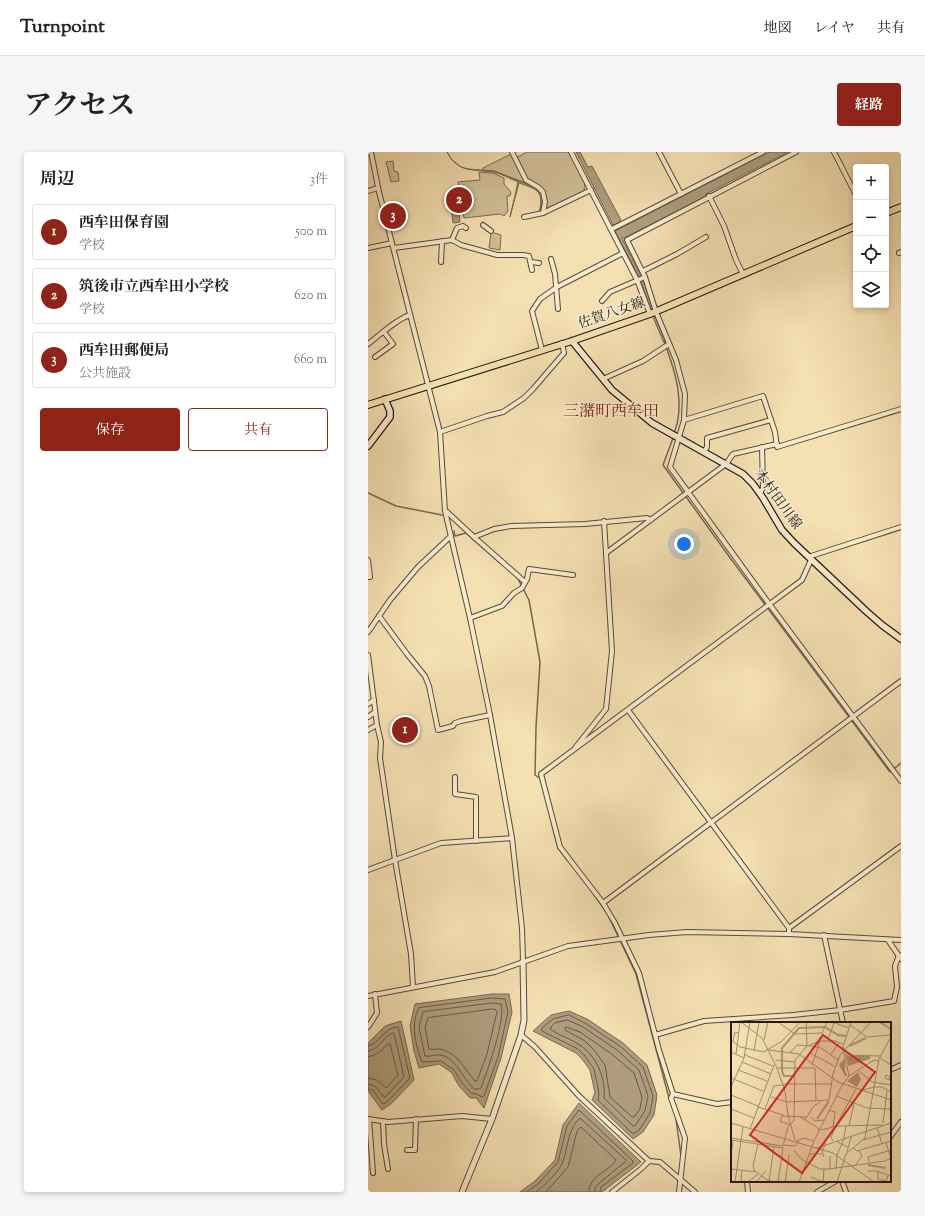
<!DOCTYPE html>
<html lang="ja">
<meta charset="utf-8">
<style>
:root{--surface:#fff;--page:#f6f6f6;--text:#222;--muted:#767676;--line:#e0e0e0;--accent:#8f2418}
body{margin:0;font-family:"Sorts Mill Goudy","Noto Serif JP",serif;background:var(--page);color:var(--text)}
.controls{position:absolute;right:12px;top:12px;display:grid;overflow:hidden;border-radius:4px;box-shadow:0 2px 6px #0003}
.controls button{width:36px;height:36px;display:grid;place-items:center;padding:0;border:0;border-bottom:1px solid var(--line);background:var(--surface);color:var(--text);font:20px sans-serif}
.you{position:absolute;left:316px;top:392px;width:14px;height:14px;margin:-10px;border:3px solid #fff;border-radius:50%;background:#1a73e8;box-shadow:0 0 0 6px #1a73e833}
.badge{display:grid;place-items:center;width:26px;height:26px;border-radius:50%;background:var(--accent);color:#fff;font-size:13px;font-weight:700}
.pin{position:absolute;translate:-50% -50%;border:2px solid #fff;box-shadow:0 1px 4px #0006}
.list{margin:0;padding:0;list-style:none}
h2{display:flex;justify-content:space-between;align-items:center;height:52px;margin:0;padding:0 16px;font-size:17px}
h2 small{font-size:13px;font-weight:400;color:var(--muted)}
.list li{display:grid;grid-template-columns:26px 1fr auto;gap:12px;align-items:center;box-sizing:border-box;height:56px;margin:0 8px 8px;padding:0 8px;border:1px solid var(--line);border-radius:4px}
.list b{display:block;font-size:15px;white-space:nowrap}
.list p{margin:0;font-size:13px;white-space:nowrap;color:var(--muted)}
.list em{font-size:13px;font-style:normal;color:var(--muted)}
.actions{display:flex;gap:8px;padding:12px 16px}
.actions a{flex:1;padding:9px 0;border:1px solid var(--accent);border-radius:4px;text-align:center;font-size:14px;color:var(--accent)}
.actions .main{background:var(--accent);color:#fff}
.icon{flex:none;width:22px;height:22px;fill:none;stroke:currentColor;stroke-width:2;stroke-linecap:round;stroke-linejoin:round}
.map{position:relative;flex:none;width:533px;height:1040px;overflow:hidden;border-radius:4px}
header{display:flex;align-items:center;gap:24px;box-sizing:border-box;height:56px;padding:0 20px;background:var(--surface);border-bottom:1px solid var(--line)}
header strong{font-size:19px}
nav{display:flex;gap:22px;margin-inline-start:auto;font-size:14px}
.intro{display:flex;align-items:center;justify-content:space-between;box-sizing:border-box;height:96px;padding:0 24px}
h1{margin:0;font-size:28px}
.button{padding:10px 18px;border-radius:4px;background:var(--accent);color:#fff;font-size:14px;font-weight:700}
main{display:flex;gap:24px;padding:0 24px}
aside{flex:1;background:var(--surface);border-radius:4px;box-shadow:0 2px 6px #0003}
.map>svg:first-child{display:block}
</style>
<header>
<strong>Turnpoint</strong>
<nav><a>地図</a><a>レイヤ</a><a>共有</a></nav>
</header>
<div class="intro"><h1>アクセス</h1><a class="button">経路</a></div>
<main>
<aside>
<h2>周辺<small>3件</small></h2>
<ul class="list">
<li><span class="badge">1</span><div><b>西牟田保育園</b><p>学校</p></div><em>500 m</em></li>
<li><span class="badge">2</span><div><b>筑後市立西牟田小学校</b><p>学校</p></div><em>620 m</em></li>
<li><span class="badge">3</span><div><b>西牟田郵便局</b><p>公共施設</p></div><em>660 m</em></li>
</ul>
<div class="actions"><a class="main">保存</a><a>共有</a></div>
</aside>
<div class="map">
<svg width="533" height="1040" viewBox="0 0 533 1040">
<rect width="100%" height="100%" fill="#f5e0b2"/>
<filter id="stains"><feTurbulence type="fractalNoise" baseFrequency=".005" numOctaves="4"/><feColorMatrix values="0 0 0 0 .2 0 0 0 0 .09 0 0 0 0 .02 0 0 0 .5 -.17"/></filter>
<radialGradient id="worn" r=".72"><stop offset=".6" stop-color="#630" stop-opacity="0"/><stop offset="1" stop-color="#630" stop-opacity=".3"/></radialGradient>
<g fill="#d1be97" stroke="#7a6a55">
<path d="M159,0H202L217,31L216,39L179,58L177,57L176,40L160,28L148,6Z"/>
<path d="M143,2L158,31L126,19L114,18L115,16Z"/>
<path d="M25,9L26,19L30,20L31,29L23,30L18,10Z"/>
<path d="M111,20L125,21L136,26V32L143,40L142,44H139L140,59L136,64L132,62L96,66L90,30L112,28Z"/>
<path d="M123,80L133,83L132,98L121,96Z"/>
</g>
<g fill="#ae9c7c" stroke="#766752">
<path d="M79,0L84,8L93,15L100,17L126,19L166,35C175,43 174,50 172,61H171C176,39 171,38 151,31L142,65L150,30C142,27 133,21 124,20C104,17 90,21 79,0Z"/>
<path d="M208,0H212L220,15L224,14L253,68L252,70L245,73Z"/>
<path d="M401,0H420L338,42L337,45L256,86H254L275,128L298,191H296L287,170L271,125L247,79Z"/>
<path d="M90,53L92,70L85,71L83,54Z"/>
<path d="M124,842H141L144,860L133,906L116,956L108,946H102L91,934L83,920L71,912L51,916L46,899L42,874L47,852Z"/>
<path d="M201,859L219,867L255,891L279,913L289,943L286,963L275,980L265,987L224,948L227,941L222,918L214,907L208,901L165,879L183,863Z"/>
<path d="M33,869L46,928L24,951L14,958L0,939V891L17,874Z"/>
<path d="M211,951L273,1010L234,1040H152L167,1029L187,1008L195,973Z"/>
</g>
<g fill="none" stroke-linecap="round" stroke-linejoin="round">
<g stroke="#685a48" stroke-width="1">
<path d="M124,846L137,847L140,860L130,905L116,944L114,945L109,942L103,941L94,931L86,918L73,909L54,910C48,895 42,871 51,856Z"/>
<path d="M124,851L133,852C138,868 119,919 113,936L111,937H106C95,927 88,906 73,903C67,902 62,905 57,904L51,875L55,860Z"/>
<path d="M125,857L128,858L129,860L119,902L109,929H107C96,917 92,904 76,898C71,896 66,898 61,897L57,875L60,866Z"/>
<path d="M201,863L217,871L252,894L275,915L285,944L282,961L272,977L267,981H264L230,948L231,941L226,917L217,904L210,897L174,879V876L185,867Z"/>
<path d="M200,868L215,875L249,898L271,918L280,944L277,959L267,974H265L236,946C238,927 229,905 213,894C204,887 192,884 182,877L183,875L187,871Z"/>
<path d="M198,875L212,880L245,903L266,921L274,945L272,957L266,965H264L242,945L237,913L226,898L217,889L197,878V877Z"/>
<path d="M0,894C12,892 15,875 30,875L42,926L21,948L16,952L14,951L5,938L0,937"/>
<path d="M0,899C12,898 16,882 26,881L36,925L17,945L15,944L7,934L0,932"/>
<path d="M0,905L9,902L20,892H22L30,923L18,936L9,928L0,926"/>
<path d="M159,1040L170,1032L190,1010L199,974L211,958L265,1009V1011L233,1035L232,1040"/>
<path d="M168,1040C175,1035 193,1018 195,1009C200,995 200,976 212,966L258,1008L257,1010L230,1032L227,1036V1040"/>
<path d="M178,1040L200,1015L209,979L213,975L248,1008C241,1020 221,1023 221,1040"/>
</g>
<g stroke="#766752" stroke-width="1.5">
<path d="M296,189C307,219 318,251 306,282"/>
<path d="M305,286L295,313L363,407L522,620L533,611"/>
<path d="M0,341L28,354L74,363"/>
<path d="M86,379L87,384L98,381L132,411"/>
<path d="M149,425L161,448L172,510L168,575L167,623L173,627"/>
<path d="M182,664L190,696L199,708"/>
<path d="M224,740L239,761L268,822L301,946"/>
<path d="M308,967L313,1004"/>
<path d="M309,1040L310,1036"/>
</g>
<defs>
<g id="minor">
<path d="M3,0L11,40L72,280L77,359L102,466L122,563L144,686L154,776L155,809"/>
<path d="M144,0L158,28L170,35L175,40L177,50L175,61"/>
<path d="M203,0L269,128L282,162"/>
<path d="M291,0L313,42"/>
<path d="M428,0L259,88L277,125L288,160L308,208L317,242L316,268L302,315L402,453L533,629"/>
<path d="M466,0L488,43"/>
<path d="M0,39L10,36"/>
<path d="M341,44L356,74L368,108L375,122"/>
<path d="M156,65L175,61L223,38"/>
<path d="M115,73L123,79"/>
<path d="M244,77L395,0"/>
<path d="M84,88L89,76L95,74L98,76"/>
<path d="M0,96L24,91"/>
<path d="M26,96L84,88L93,93L129,103H155L161,104L164,118"/>
<path d="M531,101L533,100"/>
<path d="M183,107L187,122L190,157"/>
<path d="M73,110L74,89"/>
<path d="M163,110L171,111"/>
<path d="M275,119L309,102L338,85"/>
<path d="M234,149L242,140L277,125"/>
<path d="M0,192C11,184 28,167 42,163"/>
<path d="M174,198L164,159L172,147L189,135L255,101"/>
<path d="M7,205L25,192L16,180"/>
<path d="M235,227L275,209L301,192"/>
<path d="M316,268L395,244L407,280L409,295L533,257"/>
<path d="M72,280L119,264L135,260L156,246L165,237L196,201L194,191"/>
<path d="M336,300L339,295V286L403,268"/>
<path d="M392,341L395,336L394,295"/>
<path d="M78,359L106,385L126,377L143,374L217,372L279,366L283,368"/>
<path d="M106,385L157,430"/>
<path d="M238,401L358,312L365,302L409,292"/>
<path d="M440,405L533,375"/>
<path d="M0,408L2,425H0"/>
<path d="M11,464L39,502L57,524L61,534L70,578L85,574L87,571L93,569L122,563"/>
<path d="M102,466L134,454L146,441L154,436L159,427L161,417L205,423"/>
<path d="M0,480L22,448L50,415L83,384"/>
<path d="M0,503L9,573L13,590L12,606L27,708L43,802L45,835"/>
<path d="M0,552L6,548"/>
<path d="M260,558L421,776V782"/>
<path d="M0,565L7,560"/>
<path d="M0,578L9,573"/>
<path d="M207,596L238,557L244,499L236,369"/>
<path d="M87,625V642L108,645V689"/>
<path d="M0,718L73,691L144,686"/>
<path d="M235,751L533,529"/>
<path d="M421,776L533,694"/>
<path d="M456,783L475,871"/>
<path d="M520,788L533,807"/>
<path d="M0,844L127,820L200,794L281,783L319,780L421,782L533,788"/>
<path d="M0,875L9,861L7,842"/>
<path d="M153,883L167,895L211,944L281,1009L292,1010L327,1040"/>
<path d="M287,883L336,869L425,863L472,858L526,849L529,835L527,814L531,803"/>
<path d="M522,918L533,913"/>
<path d="M305,942L349,952L364,950"/>
<path d="M0,967L20,970L94,964L124,967"/>
<path d="M1,967L5,1021"/>
<path d="M15,969L16,992L20,1017"/>
<path d="M522,985L533,970"/>
<path d="M39,998H47L48,967"/>
<path d="M379,1029L380,1040"/>
<path d="M474,1029L478,1040"/>
<path d="M244,1040L273,1017L281,1009"/>
<path d="M311,1040L317,986L303,946L305,942L291,898L271,821L247,771L235,751L192,695L173,622L434,428L443,408"/>
<path d="M449,1040L468,1029"/>
</g>
<path id="tertiary" d="M94,1040L124,967L153,883L156,868L155,809"/>
<g id="secondary">
<path d="M204,189L244,238L284,271L375,322L385,332L395,346L414,378L426,391L498,459L514,473L533,487"/>
<path d="M0,294L22,265V259L17,247"/>
</g>
<g id="primary">
<path d="M518,61L533,55"/>
<path d="M0,253L204,189L282,162L488,74"/>
</g>
</defs>
<use href="#minor" stroke="#58493b" stroke-width="6"/>
<use href="#tertiary" stroke="#58493b" stroke-width="7"/>
<use href="#secondary" stroke="#231713" stroke-width="8"/>
<use href="#primary" stroke="#231713" stroke-width="8"/>
<use href="#minor" stroke="#f8ebcd" stroke-width="4"/>
<use href="#tertiary" stroke="#f8ebcd" stroke-width="5"/>
<use href="#secondary" stroke="#f8ebcd" stroke-width="5.5"/>
<use href="#primary" stroke="#f5e0b2" stroke-width="6"/>
</g>
<g text-anchor="middle" dominant-baseline="central" stroke-width="3" stroke-linejoin="round" paint-order="stroke">
<g font-size="14" fill="#231713" stroke="#f8ebcd">
<text transform="translate(244 162) rotate(-19)">佐賀八女線</text>
<text transform="translate(409 348) rotate(54)">本村田川線</text>
</g>
<g font-size="16" fill="#7a1f14" stroke="#f8ebcd">
<text x="243" y="260">三潴町西牟田</text>
</g>
</g>
<g transform="translate(363 870)">
<rect width="160" height="160" fill="#f5e0b2"/>
<path d="M115,34H139V37L117,44ZM114,36V48L116,54H114L108,43ZM127,50L130,58L126,65L116,59Z" fill="#ae9c7c"/>
<path fill="none" stroke="#ae9c7c" stroke-width="2" d="M149,0L160,7M118,24L135,16M63,54H53L51,49V26L68,6L94,5L107,13L115,14M86,97L98,79M137,143L155,146"/>
<path fill="none" stroke="#a19072" stroke-width="1" d="M10,0L31,16L46,46L54,69L57,93L64,118M47,0L64,12L91,11L96,0M75,0L76,23M101,0L118,6M119,3L136,15L160,13M0,18L9,25L33,30L51,19L69,0M33,18L37,0M97,18L103,1M2,19L4,10L7,11M38,28L68,32L107,60L160,78M23,29L28,0M0,30L13,36M59,31L66,23L80,24L90,26L107,38M5,32L9,0M100,32L108,21M14,33L42,44M114,33L149,34M76,36L79,31L105,45M149,36L160,43M45,38L63,40M11,40L40,52M81,43L89,19M46,46H84M84,46L85,78M7,48L36,59M127,48L141,60L160,63M118,54L112,25L120,0M159,55L158,58L154,56L155,53L159,55H160M0,56L32,69M52,62H101M0,65L13,36L19,0M143,65H151L160,70M129,69L143,65M0,73L27,84M105,74L136,86L160,87M40,75L56,80M56,80L98,78L102,52L109,33L140,0M27,85L52,93L49,99L59,103M0,87L23,96M34,87L43,64L52,63M98,88L104,90L102,105M51,94L76,95M69,95L87,106L88,109M80,95L84,99L93,98M74,98L82,85L90,79M0,101L102,131L143,160M152,101L156,69M118,104L123,82M146,106L151,122M19,107L43,43M90,108L106,104L151,103M0,116L52,124L57,105L63,99L64,38L76,24L89,19H104L112,22M113,116L115,104M0,118L52,126M132,118L160,110M65,119L73,116L83,119M102,119L100,115L106,102L125,67M106,120L117,125M53,123L64,124L68,119M86,126L160,101M122,126L126,129L160,119M63,128L69,136L75,140M116,130L120,115M0,132L2,119M78,132H91M106,133L113,117M99,134V147M93,135L91,129L95,121M75,140L89,147H98L154,139L160,136L155,121M138,140L137,135L160,128M125,142L131,134L128,129M105,146L106,134M0,147L26,150L36,158L44,160M137,149H146L160,154M147,149V157L155,159L157,154M24,150L22,144L27,122M80,155L92,160M38,159L43,125M4,160L12,105M10,160L11,148M17,160L27,152M25,160L35,149M47,160L52,126M54,160L58,133M68,160L83,119L110,65L118,54L143,38L148,39M92,160L93,147M106,160L115,132L134,116L148,37L160,15"/>
<path fill="#d62828" fill-opacity="0.15" stroke="#d62828" stroke-width="2" d="M92,13L144,50L71,151L19,113Z"/>
<rect width="160" height="160" fill="none" stroke="#231713" stroke-width="2"/>
</g>
<rect width="100%" height="100%" filter="url(#stains)"/>
<rect width="100%" height="100%" fill="url(#worn)"/>
</svg>
<div class="controls">
<button>+</button>
<button>−</button>
<button><svg class="icon" aria-label="locate" viewBox="0 0 24 24"><circle cx="12" cy="12" r="6"/><path d="M12 2v4M12 18v4M2 12h4M18 12h4"/></svg></button>
<button><svg class="icon" aria-label="layers" viewBox="0 0 24 24"><path d="M12 4l9 5-9 5-9-5zM3 14l9 5 9-5"/></svg></button>
</div>
<div class="you"></div>
<div class="pin badge" style="left:37px;top:578px">1</div>
<div class="pin badge" style="left:91px;top:48px">2</div>
<div class="pin badge" style="left:25px;top:64px">3</div>
</div>
</main>
